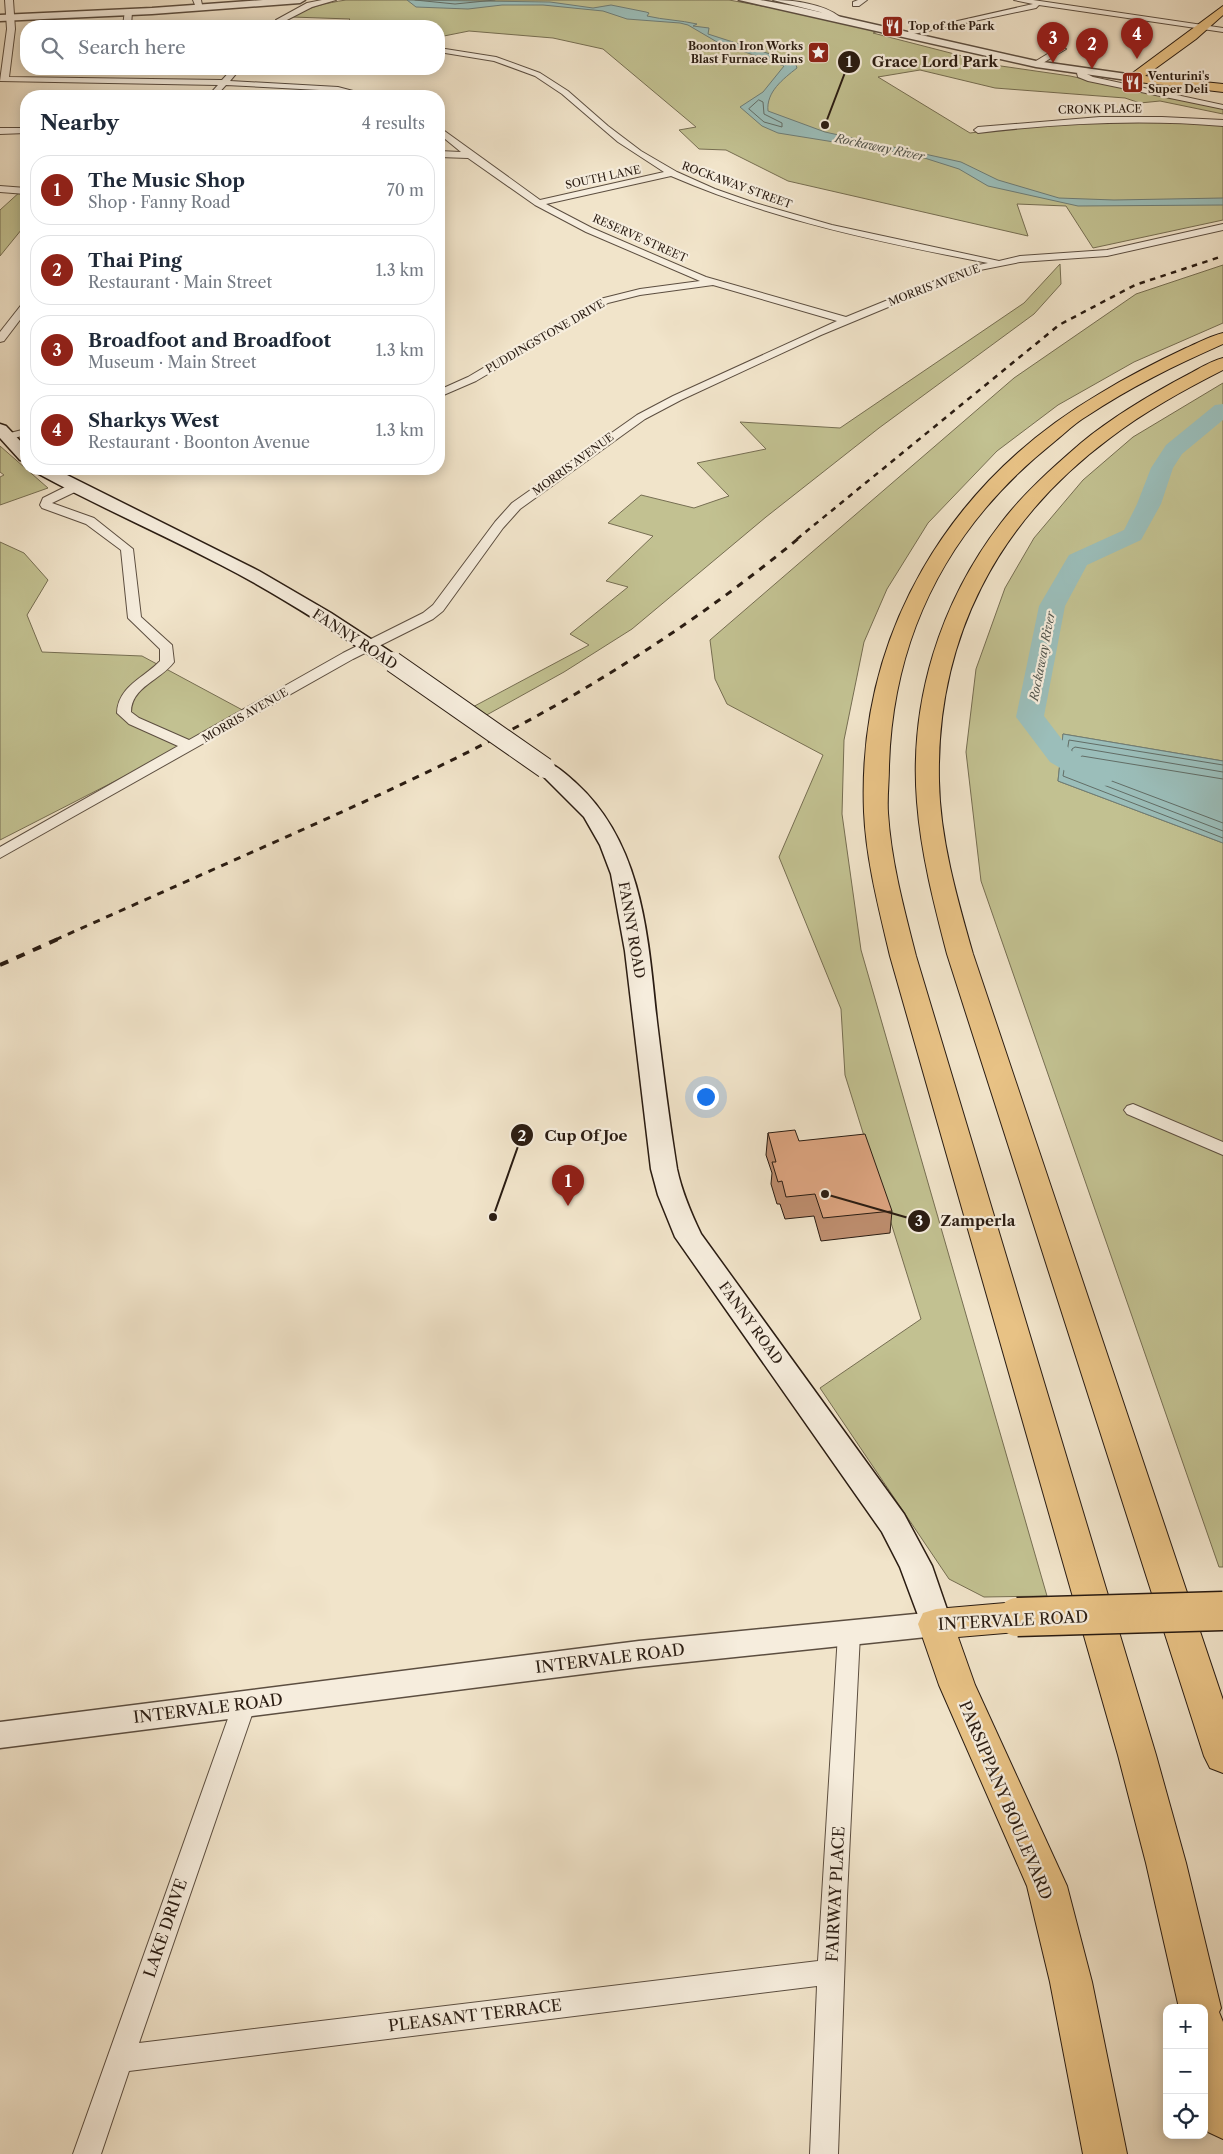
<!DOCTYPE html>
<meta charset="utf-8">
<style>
:root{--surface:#fff;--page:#f6f6f7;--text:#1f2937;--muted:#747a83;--line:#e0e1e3;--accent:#8f2418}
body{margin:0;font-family:"Libre Caslon Text",serif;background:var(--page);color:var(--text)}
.controls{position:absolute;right:15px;bottom:15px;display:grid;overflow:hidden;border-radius:10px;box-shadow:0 2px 12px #0003}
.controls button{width:45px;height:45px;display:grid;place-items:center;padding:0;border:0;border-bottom:1px solid var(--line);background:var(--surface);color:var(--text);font:25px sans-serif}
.you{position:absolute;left:705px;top:1096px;width:18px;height:18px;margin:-12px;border:4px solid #fff;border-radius:50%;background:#1a73e8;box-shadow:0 0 0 8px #1a73e833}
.badge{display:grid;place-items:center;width:32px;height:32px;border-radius:50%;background:var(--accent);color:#fff;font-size:16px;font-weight:700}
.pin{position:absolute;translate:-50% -41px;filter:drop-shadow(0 1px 2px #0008)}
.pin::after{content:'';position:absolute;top:26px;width:18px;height:15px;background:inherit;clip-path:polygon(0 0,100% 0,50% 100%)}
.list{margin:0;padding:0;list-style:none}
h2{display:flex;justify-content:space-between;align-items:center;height:65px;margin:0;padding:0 20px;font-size:21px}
h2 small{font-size:16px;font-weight:400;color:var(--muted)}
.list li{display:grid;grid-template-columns:32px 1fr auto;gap:15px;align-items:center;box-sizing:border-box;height:70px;margin:0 10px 10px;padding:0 10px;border:1px solid var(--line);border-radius:20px}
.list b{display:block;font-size:19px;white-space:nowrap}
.list p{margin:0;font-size:16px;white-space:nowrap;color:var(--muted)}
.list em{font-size:16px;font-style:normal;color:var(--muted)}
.icon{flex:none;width:28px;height:28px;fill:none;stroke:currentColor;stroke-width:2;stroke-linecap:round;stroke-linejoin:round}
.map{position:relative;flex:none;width:1223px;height:2154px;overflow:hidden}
.search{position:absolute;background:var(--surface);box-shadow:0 2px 12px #0003;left:20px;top:20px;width:425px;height:55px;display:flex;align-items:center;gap:12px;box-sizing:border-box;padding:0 18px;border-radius:20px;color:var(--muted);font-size:19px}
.panel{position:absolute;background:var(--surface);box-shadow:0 2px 12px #0003;left:20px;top:90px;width:425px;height:385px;border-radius:20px}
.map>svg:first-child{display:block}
</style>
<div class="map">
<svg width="1223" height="2154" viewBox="0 0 1223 2154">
<rect width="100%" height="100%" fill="#f1e4ca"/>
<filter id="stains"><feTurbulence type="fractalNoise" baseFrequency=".004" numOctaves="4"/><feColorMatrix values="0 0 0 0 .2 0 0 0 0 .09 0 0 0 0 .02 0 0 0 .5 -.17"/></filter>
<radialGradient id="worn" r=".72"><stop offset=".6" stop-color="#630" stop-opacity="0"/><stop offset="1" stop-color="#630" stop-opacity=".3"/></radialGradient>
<g fill="#c2c191" stroke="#766e52">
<path d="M346,0H729L795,12L878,31L873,33L1001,66L1070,76L1223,108V114L1160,101L1140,103L1125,98L995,88L920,70L878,77L970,133L1060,122L1167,121L1223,124V220L1093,248L1066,206L1017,204L1028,236L788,181L726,150L699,149L679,130L696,127L603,49L553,38L469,31L439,37V26H417L418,24L343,26L350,19L292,17C309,7 326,3 346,0Z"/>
<path d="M22,190H26V224L0,256V210Z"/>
<path d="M1060,264L1061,284L1034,314L879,428L766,517L632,629L564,672L483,717L469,709L589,645L570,634L628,587L606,581L653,536L608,523L641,495L694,508L729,496L697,463L766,449L740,422L840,428L1024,303Z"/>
<path d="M1223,265V323L1134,362L1058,405L997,451L928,523L887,589L864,642L844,740L842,814L861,950L1047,1596L984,1597L949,1579L820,1388L921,1319L845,1075L841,1009L779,857L823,755L727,704L715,679L710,640L1014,378L1136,294Z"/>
<path d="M1223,383V761L1063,734L1058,781L1223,843V1567H1219L981,881L966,752L976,669L1005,588L1034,538L1083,480L1133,437Z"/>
<path d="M0,446L48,488L0,505V477L4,475L0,472Z"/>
<path d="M0,542L24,553L48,580L27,615L42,652L142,656L248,713L0,840Z"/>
</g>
<g fill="#9bbeba" stroke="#6e7d77">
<path d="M407,0L550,2L593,8L611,5L646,12L649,13L647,16C664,20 680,20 697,24L693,26L709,28L708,34L795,62L797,68C783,79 766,92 768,111L825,132L961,162L998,180L1059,198L1114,200L1223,198V205L1078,206L988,186L959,169L915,155L778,133L762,126L740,107L763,92L784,66L717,42L688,25L680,23L627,19L603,11L543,5H502L468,9L416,7Z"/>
<path d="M1063,734L1223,761V843L1058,781Z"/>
</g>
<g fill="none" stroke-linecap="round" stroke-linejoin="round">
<g stroke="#626d66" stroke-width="1">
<path d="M415,0L455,4L495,0"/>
<path d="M759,100L763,102L764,114L782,123V127L764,122L749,109Z"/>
<path d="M1223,765L1069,740L1063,776L1223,838"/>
<path d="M1223,772L1075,747L1072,749L1070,772L1223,831"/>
<path d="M1223,779L1082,756L1079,758L1080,769L1223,823"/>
</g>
<path fill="#9bbeba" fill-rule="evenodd" d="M1223,404V420L1182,454L1173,468L1161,504L1141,540L1087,565L1065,606L1044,716L1070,750L1109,773L1113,779L1109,785L1099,787L1089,785L1050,762L1016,717L1039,606L1066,560L1069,555L1124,530L1137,504L1151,468L1166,445L1215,405Z"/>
<defs>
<g id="minor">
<path d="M5,0H13L15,29L9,77L222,80L232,69H240L230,81L338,87L372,96H359L338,91L226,85L216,96H208L218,85L0,81L7,29Z"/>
<path d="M193,0H201L203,10H197Z"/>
<path d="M322,0H336L312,7L283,22L276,20L307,3Z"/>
<path d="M773,0C794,0 824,4 840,17L833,19L820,12Z"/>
<path d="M858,0H867L859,6H853V2Z"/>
<path d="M1014,0H1033L1223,28V32L1039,5L1036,8L904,36L900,34L1033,4Z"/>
<path d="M125,10L132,12L131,26H123Z"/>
<path d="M1059,47L1066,49L1038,66L1031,64Z"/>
<path d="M439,48L496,57L540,73L568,91L608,126L641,151L677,172L715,189L755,203L832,225L999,261L1020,256L1107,250L1223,224V230L1107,256L1020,262L975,271L821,335L681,400L645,419L520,509L503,528L443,611L433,619L353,659L0,858V847L178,746L129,724L117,713C118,686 144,678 160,661V649L128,618L121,550L86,524L42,508L40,505L43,498L71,484H79V490L52,503L94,518L133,549L141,617L172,645L174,662C161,680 131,687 131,712L139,718L189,740L343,653L423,613L433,605L495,522L512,503L637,415L673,396L837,321L713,285L640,295L608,303L476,381L439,397V390L468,377L600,299L640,289L700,281L586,232L535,205L468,158L439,157V151L461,152L439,134V127L540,200L664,172L618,142L562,94L535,76L494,61L439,52ZM671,176C773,220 879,242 988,263L969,267L846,317L706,277L592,228L546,204Z"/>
<path d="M1081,71L1093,77L1223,105V109L1088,81L1078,77L1077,73Z"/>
<path d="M1100,117H1162L1223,120V126C1141,119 1060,123 978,133L974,130L978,127Z"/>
<path d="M0,128H26V133L0,134Z"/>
<path d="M0,186L26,188V194L0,192Z"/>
<path d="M26,303V312L4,341L0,342V332L22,304Z"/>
<path d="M26,429V435L6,440L0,437L2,435Z"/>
<path d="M1133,1104L1223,1142V1155L1127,1114L1124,1110L1127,1106Z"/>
<path d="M849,1624L857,1627L860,1634L847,1896L838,2154H810L817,1986L129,2071L101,2154H73L236,1696L244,1693L252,1696L256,1703L139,2043L818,1961L838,1634L841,1627Z"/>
</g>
<g id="tertiary">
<path d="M263,0H305L300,3L152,14L0,21V15L152,8Z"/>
<path d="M739,0H760L793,6L1036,61L1134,75L1139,78L1134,81L1036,67Z"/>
<path d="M936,1612L946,1615L951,1624L946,1633L936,1636L639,1667L0,1748V1722L639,1641Z"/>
</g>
<g id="secondary">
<path d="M0,424L6,426L26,447V461L20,460L0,438Z"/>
<path d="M35,469H55L259,571L331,613L400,658L403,662L400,666H386C333,630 278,594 221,565C160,533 97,506 37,473Z"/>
<path d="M545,762C557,765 567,775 576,783C643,844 648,937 657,1022C663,1071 669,1120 677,1169C682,1192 691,1213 701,1234L904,1514L932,1566L952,1624L947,1634L936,1638L925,1634L900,1567L882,1532L675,1237L658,1195L651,1169L625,951L611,874L600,845L584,817L535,768L538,764Z"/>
</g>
<g id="primary">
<path d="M1223,6V15L1196,39L1145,76L1223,84V92L1130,81L1128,78L1130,75Z"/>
<path d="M1017,1602L1030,1607L1035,1617L1030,1627L1017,1632L958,1637L975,1685L1067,1886L1092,1982L1127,2154H1083L1050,1982L1027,1886L939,1685L918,1624L923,1613L936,1609Z"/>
</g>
<g id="motorway">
<path d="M1223,333V344C1176,365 1130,387 1087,416C1075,423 1065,433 1054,442C950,525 893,633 889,766C889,782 887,797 888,813C891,861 904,909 916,956L1156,1755L1186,1863L1221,2008L1219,2012L1223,2022V2139L1208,2132L1204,2124V2008H1179L1146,1863L1118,1755L890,956C879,909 866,860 864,812C857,635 948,483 1099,394C1127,377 1156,362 1186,348C1198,343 1210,336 1223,333Z"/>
<path d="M1223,358V370C1184,390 1145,411 1110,438C997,522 936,639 939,781C940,839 957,898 973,954L1223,1700V1773L1210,1768L1204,1756L947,954C934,904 921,854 917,802C909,702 940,602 1001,523C1024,493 1052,468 1081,443C1114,416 1151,394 1189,374C1200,368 1211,361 1223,358Z"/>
</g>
</defs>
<use href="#minor" stroke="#5c4e40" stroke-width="2"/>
<use href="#tertiary" stroke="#5c4e40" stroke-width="3"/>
<use href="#secondary" stroke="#2a1c12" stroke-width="3"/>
<use href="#primary" stroke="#2a1c12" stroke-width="2"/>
<use href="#motorway" stroke="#2a1c12" stroke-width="2"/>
<use href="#minor" fill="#f6eddd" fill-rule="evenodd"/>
<use href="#tertiary" fill="#f6eddd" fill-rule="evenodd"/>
<use href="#secondary" fill="#f6eddd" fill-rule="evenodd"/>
<use href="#primary" fill="#e8c285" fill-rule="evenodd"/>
<use href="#motorway" fill="#e8c285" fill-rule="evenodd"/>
<path stroke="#2a1c12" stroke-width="2.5" stroke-dasharray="5.5 5.5" stroke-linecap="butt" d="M797,539L1059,325L1135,285L1223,256"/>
<path stroke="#2a1c12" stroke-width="3" stroke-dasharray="7 7" stroke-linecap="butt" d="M55,940C138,903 221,866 304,829C404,784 504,738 597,681C668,638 735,591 799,538"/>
<path stroke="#2a1c12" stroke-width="4" stroke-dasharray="9 9" stroke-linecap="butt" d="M0,965L58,939"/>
<defs>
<path id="secondary-bridge" d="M393,662L545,768"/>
<path id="primary-bridge" d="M1017,1617L1223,1611"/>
</defs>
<use href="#secondary-bridge" stroke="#2a1c12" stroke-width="22" stroke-linecap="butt"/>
<use href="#primary-bridge" stroke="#2a1c12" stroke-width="41" stroke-linecap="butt"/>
<use href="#secondary-bridge" stroke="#f6eddd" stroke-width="20"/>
<use href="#primary-bridge" stroke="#e8c285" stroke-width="38"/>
</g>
<path fill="#be8e6f" stroke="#2a1c12" d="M768,1133L799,1141L892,1211L890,1233L821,1241L814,1216L785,1219L780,1204H777L771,1184L772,1173L766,1155Z"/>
<path fill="#dda581" stroke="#2a1c12" d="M795,1130L799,1141L865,1134L892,1211L823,1218L815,1194L786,1197L782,1181L778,1182L772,1162H776L768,1133Z"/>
<defs>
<symbol id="restaurant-square" viewBox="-11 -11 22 22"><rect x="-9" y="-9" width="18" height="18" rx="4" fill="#8f2418" stroke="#f6eddd"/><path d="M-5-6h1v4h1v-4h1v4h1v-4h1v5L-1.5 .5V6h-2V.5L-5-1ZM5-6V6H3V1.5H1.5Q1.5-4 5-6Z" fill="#fff"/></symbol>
<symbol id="sight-square" viewBox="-11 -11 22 22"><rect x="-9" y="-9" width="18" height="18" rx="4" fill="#8f2418" stroke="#f6eddd"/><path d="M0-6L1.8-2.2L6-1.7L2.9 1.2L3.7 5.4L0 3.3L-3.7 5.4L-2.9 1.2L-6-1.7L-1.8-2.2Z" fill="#fff"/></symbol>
</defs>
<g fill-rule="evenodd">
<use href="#restaurant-square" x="880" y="14" width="25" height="25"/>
<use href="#sight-square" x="806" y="40" width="25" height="25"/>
<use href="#restaurant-square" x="1120" y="70" width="25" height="25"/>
</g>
<g text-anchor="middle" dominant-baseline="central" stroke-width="4.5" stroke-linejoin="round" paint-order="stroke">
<g font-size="11" font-weight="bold" fill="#2a1c12" stroke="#f6eddd" text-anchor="start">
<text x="908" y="26">Top of the Park</text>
<text x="803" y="46" text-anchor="end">Boonton Iron Works<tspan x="803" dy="13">Blast Furnace Ruins</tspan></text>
<text x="1148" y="76">Venturini's<tspan x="1148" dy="13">Super Deli</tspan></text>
</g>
<g font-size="11" fill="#2a1c12" stroke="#f6eddd">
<text transform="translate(1100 109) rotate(-1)">CRONK PLACE</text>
<text transform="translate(603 177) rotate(-12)">SOUTH LANE</text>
<text transform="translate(737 185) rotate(20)">ROCKAWAY STREET</text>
<text transform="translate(640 238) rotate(24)">RESERVE STREET</text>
<text transform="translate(934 285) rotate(-21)">MORRIS AVENUE</text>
<text transform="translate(545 336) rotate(-30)">PUDDINGSTONE DRIVE</text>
<text transform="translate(573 464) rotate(-36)">MORRIS AVENUE</text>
<text transform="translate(245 715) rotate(-30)">MORRIS AVENUE</text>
</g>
<g font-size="12" font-style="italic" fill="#52554d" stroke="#f6eddd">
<text transform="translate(880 147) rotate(12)">Rockaway River</text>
<text transform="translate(1042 656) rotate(-79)">Rockaway River</text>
</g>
<g font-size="14" fill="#2a1c12" stroke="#f6eddd">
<text transform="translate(355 639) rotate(33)">FANNY ROAD</text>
<text transform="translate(632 930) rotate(80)">FANNY ROAD</text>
<text transform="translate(751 1323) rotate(54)">FANNY ROAD</text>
</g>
<g font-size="16" fill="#2a1c12" stroke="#f6eddd">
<text transform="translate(1013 1620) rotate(-3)">INTERVALE ROAD</text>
<text transform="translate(610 1658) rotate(-7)">INTERVALE ROAD</text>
<text transform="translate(208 1708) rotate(-7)">INTERVALE ROAD</text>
<text transform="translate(1006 1800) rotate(67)">PARSIPPANY BOULEVARD</text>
<text transform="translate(835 1894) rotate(-87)">FAIRWAY PLACE</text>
<text transform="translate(165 1928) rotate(-71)">LAKE DRIVE</text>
<text transform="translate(475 2015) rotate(-7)">PLEASANT TERRACE</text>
</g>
</g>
<path fill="none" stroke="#2a1c12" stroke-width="2" d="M825 125L849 62M493 1217L522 1135M825 1194L919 1221"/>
<g fill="#2a1c12" stroke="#f6eddd" stroke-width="2">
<circle cx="825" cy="125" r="5"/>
<circle cx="493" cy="1217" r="5"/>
<circle cx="825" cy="1194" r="5"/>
<circle cx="849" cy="62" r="12"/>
<circle cx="522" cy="1135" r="12"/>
<circle cx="919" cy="1221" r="12"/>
</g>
<g font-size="15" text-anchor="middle" font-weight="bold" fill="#fff">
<text x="849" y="67">1</text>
<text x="522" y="1141">2</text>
<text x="919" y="1226">3</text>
</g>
<g font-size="15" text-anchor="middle" font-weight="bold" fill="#2a1c12" stroke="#f6eddd" stroke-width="4.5" stroke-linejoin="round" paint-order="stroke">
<text x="935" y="67">Grace Lord Park</text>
<text x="586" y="1141">Cup Of Joe</text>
<text x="978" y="1226">Zamperla</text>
</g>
<rect width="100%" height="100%" filter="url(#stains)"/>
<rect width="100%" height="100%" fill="url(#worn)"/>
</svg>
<div class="controls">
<button>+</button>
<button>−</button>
<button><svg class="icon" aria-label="locate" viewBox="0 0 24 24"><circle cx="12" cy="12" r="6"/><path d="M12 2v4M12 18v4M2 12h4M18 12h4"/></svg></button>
</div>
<div class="you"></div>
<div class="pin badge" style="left:568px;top:1206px">1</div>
<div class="pin badge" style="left:1092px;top:69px">2</div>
<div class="pin badge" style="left:1053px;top:63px">3</div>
<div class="pin badge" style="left:1137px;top:59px">4</div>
<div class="search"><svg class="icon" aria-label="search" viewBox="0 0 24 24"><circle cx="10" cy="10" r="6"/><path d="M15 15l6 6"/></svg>Search here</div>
<section class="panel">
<h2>Nearby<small>4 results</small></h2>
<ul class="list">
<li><span class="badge">1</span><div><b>The Music Shop</b><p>Shop · Fanny Road</p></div><em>70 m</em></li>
<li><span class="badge">2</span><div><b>Thai Ping</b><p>Restaurant · Main Street</p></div><em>1.3 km</em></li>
<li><span class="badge">3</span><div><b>Broadfoot and Broadfoot</b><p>Museum · Main Street</p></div><em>1.3 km</em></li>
<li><span class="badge">4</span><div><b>Sharkys West</b><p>Restaurant · Boonton Avenue</p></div><em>1.3 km</em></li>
</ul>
</section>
</div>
